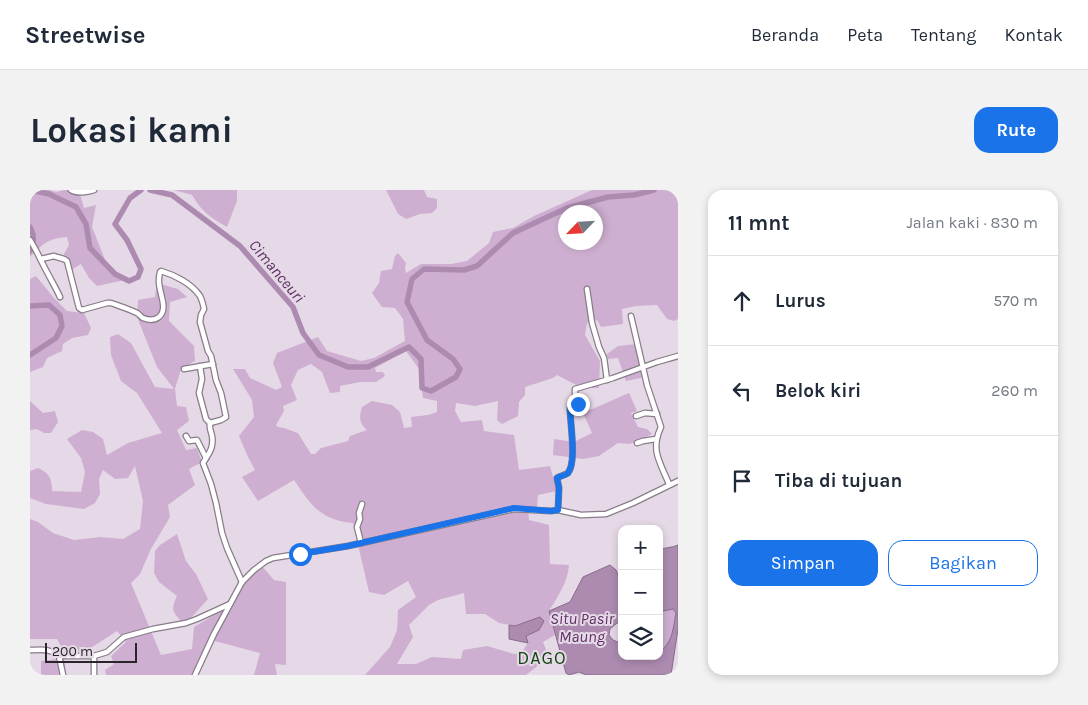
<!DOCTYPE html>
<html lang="id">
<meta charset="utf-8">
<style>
:root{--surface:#fff;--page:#f2f2f3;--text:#1f2937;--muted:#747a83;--line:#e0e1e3;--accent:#1a73e8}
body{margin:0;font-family:Karla,sans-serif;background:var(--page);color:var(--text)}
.controls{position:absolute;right:15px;bottom:15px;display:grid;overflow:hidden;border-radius:10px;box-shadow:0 2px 8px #0003}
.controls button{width:45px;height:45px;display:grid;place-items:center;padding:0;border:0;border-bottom:1px solid var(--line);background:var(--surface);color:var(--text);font:25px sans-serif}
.compass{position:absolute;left:528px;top:15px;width:45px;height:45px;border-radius:50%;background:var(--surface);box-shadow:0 2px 8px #0003;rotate:245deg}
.scale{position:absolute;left:15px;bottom:12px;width:92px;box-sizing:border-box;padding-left:5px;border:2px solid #29252a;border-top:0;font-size:14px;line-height:18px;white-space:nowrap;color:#29252a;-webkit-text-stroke:4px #e6d9e7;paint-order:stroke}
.stop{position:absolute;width:15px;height:15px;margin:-11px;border:4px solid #1a73e8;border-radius:50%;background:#fff}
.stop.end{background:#1a73e8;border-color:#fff;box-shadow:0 1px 5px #0008}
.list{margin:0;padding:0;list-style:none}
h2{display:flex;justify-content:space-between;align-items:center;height:65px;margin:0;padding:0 20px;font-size:21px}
h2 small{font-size:16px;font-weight:400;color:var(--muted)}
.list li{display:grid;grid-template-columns:32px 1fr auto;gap:15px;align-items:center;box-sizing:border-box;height:90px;padding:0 20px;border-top:1px solid var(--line)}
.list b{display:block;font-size:19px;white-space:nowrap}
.list em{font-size:16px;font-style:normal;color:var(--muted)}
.actions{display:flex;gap:10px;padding:15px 20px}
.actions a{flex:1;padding:11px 0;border:1px solid var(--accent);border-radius:15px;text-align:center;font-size:18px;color:var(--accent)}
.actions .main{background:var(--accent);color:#fff}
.icon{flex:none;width:28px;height:28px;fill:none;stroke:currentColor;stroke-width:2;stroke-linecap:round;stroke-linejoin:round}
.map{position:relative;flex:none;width:648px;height:485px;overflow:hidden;border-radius:15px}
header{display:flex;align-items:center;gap:30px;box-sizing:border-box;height:70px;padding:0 25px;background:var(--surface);border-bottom:1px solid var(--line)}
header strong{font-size:24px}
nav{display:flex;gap:28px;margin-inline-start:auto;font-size:18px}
.intro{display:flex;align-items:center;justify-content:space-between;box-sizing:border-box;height:120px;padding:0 30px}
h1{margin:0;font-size:35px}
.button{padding:12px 22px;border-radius:15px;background:var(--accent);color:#fff;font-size:18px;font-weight:700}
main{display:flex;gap:30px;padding:0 30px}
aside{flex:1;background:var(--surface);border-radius:15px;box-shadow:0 2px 8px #0003}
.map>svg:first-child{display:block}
</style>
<header>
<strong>Streetwise</strong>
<nav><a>Beranda</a><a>Peta</a><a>Tentang</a><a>Kontak</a></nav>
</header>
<div class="intro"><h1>Lokasi kami</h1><a class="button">Rute</a></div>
<main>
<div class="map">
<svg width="648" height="485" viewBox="0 0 648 485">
<rect width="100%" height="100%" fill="#e6d9e7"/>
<g fill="#ceafd1" fill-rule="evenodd">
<path d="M0,0H20L26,2L34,0H50V4L54,18L66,15L62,37L76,72L95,90L67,96L59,88L51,74L41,80L33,66L39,55L37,47C17,49 14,53 0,67Z"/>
<path d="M144,0H207V11L197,37C180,27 172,22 162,5Z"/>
<path d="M356,0H394L397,7L407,9V18L402,23L390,24L376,29L368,24Z"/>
<path d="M562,0H648V129L644,131L637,129L627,115L606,116L592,119L593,134L571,137L567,130L557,133L555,145L570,171L569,198H552L527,185L523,188L495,197V205L489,212L488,226L472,234L467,230L468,211L445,216L426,213L425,221L431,232L452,230L454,241L484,245L489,280L520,276L527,301L508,305L507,319L498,320L499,330L519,335L520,374L539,375C538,392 528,406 519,421L525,445L513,452L519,467L496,485H335L360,457L367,440L368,420L386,407L378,391L354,405L339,402L323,333C290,330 281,315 264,290L228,311L212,287L225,280L218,267L209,246L224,227L222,210L203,179H215L220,188L246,200L252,197L243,173L247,163L288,147L297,161L331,171L344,168L375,151L373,129L365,118L352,117L342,103L349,93L351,81L362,79L365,66L368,63L376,73L375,79L376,83L391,74H421L437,71L459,53L463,42L483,38L504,26ZM536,22H566V52H536ZM376,161L389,179L393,208L407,211V222L398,225L381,227L382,237L374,238L370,222L362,215L342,211L332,217C329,227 329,233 337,240L320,246L318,251L291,258L285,264H281L268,243L254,238L248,237L246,235L254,221L253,216L267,210L261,195L268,180L281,174L292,182L300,203L310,202V196L330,192H346L355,186L353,182H346L345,178ZM434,403L436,424H455L469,433L485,436L510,427L509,440L496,446L498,453L491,463L484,464L457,456L433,460L431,469L402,467L386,474H367L383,447L379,435L399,415L408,410Z"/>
<path d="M6,86L24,108L37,121L54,123L61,138L58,145L42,148L33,154L32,161L17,168L13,177L0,182V89Z"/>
<path d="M127,93L148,99L157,107L140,112L139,131L164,156L165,171L151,179L145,199L147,216L156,217L159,231L147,240L156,260L167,258L172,272L159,279L165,295L138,315L140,327L121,359L110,384L101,393L131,465L162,459L164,437L198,417L211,394L231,375L244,390L256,392V475L245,474L247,485H224L230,463L181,450L167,485H76L75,480L84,474L81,466L96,452L87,441L56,461L34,462L27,449H0V329L8,332L23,343L44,350L70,347L93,349L110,339L113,311L105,276L98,288L85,289L73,280L69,289L70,304L65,313L54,319L16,314L0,308V281L8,278C19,283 22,288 22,301L51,302L55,282L51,268L37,249L52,240L63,242L73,249L77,265L98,253L132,243L107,203L91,191L81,165L80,147L88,144L101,153L125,197L144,199L127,177L107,127L108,110L125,107Z"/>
<path d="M607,154L614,171L615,187L596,191L588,168L578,169L577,164L588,156Z"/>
<path d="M599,203L607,221L601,223L608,237L617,239L622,244L600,254L588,253L569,266L553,269L523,265L524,249L544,252L562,243L553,223Z"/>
<path d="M0,211L13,223L25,221L28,232L21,243H14L7,239L0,240Z"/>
<path d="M147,344L156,371L166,384L178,409L159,430L151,431C142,421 141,419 147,406L129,392L124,383L125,361L130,355Z"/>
<path d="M643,419L646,423C643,438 644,453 629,462V422Z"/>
<path d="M34,468L36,483L27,485H11V471Z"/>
</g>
<g fill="#ad8bb1" stroke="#856c88">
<path d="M648,355V439L641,485H556L549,482L539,485L536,483L519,421L540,412L553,387L580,375L586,380L590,390H592V432L587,433L580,439L579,445L583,450L592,454V466H629V462C643,453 643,438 646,423L643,419L629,422V360C636,357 642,358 648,355Z"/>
<path d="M510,427L514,431L509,440L496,446L498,453L479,449V435L485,436Z"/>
</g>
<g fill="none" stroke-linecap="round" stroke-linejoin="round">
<g stroke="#ad8bb1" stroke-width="5.5">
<path d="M1,0L19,4L46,17L56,34L60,58L85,84L99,91L108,87L111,79L97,50L85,34L100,8L111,0"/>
<path d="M120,0L142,5L210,56L263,117L273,143L289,165L318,177H338L379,157L391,169L392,198L401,201L426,187L430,179L423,169L397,150L377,112L382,89L394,79L434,80L447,76L483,43L537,18L578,7L604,5L624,0"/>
<path d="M0,37C5,46 4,52 0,61"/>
<path d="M0,116L19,115L30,125L32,136L26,148L0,165"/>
</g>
<defs>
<g id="minor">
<path d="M41,0C47,4 58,2 64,0"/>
<path d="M0,50C7,61 11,71 17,82C21,90 26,98 30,107"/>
<path d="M11,69L24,66C28,68 34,68 37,71L49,118L52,120L77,113H81C89,116 99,119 107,123C109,124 111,127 113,128C126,133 135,126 133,113C131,101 127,94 130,82L131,81C145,85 162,94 170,106C172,110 173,114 174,119L171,125L170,132L178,161L181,166L186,190L191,203L196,227L191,230L180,233C179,238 181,241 182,246C184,258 179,263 173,273L181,294L186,313L192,343L197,358L212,392"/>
<path d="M557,99L562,133L569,157L574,168L577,190"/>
<path d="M601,126L617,195L631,237C620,260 630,272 639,294"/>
<path d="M170,176L172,189L169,203L176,229L180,233"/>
<path d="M154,179L183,174"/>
<path d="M606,226L615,223L627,224"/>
<path d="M156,246L159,251L167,250L176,268"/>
<path d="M607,253L613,251L626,249"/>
<path d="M528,320L529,298L527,288C530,286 535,285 538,283C547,272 540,233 540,218L548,214L545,207V199L583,188L627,172L648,166"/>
<path d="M331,353L327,337L330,329L329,323L332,314"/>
<path d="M0,460C11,460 20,458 29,466H64L77,462L94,447L123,439L156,433L167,429L200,414"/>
<path d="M29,466L33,485"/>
<path d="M64,466V485"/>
<path d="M165,485L184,444L212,392L224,380L236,371L243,368L318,356L484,319L521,321L528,320L551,325L576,324L603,313L648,291"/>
</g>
</defs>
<use href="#minor" stroke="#887d89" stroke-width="7"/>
<use href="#minor" stroke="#fff" stroke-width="4.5"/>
</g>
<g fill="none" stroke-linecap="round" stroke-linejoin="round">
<path stroke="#1a73e8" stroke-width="6" d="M270,364L318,356L484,318L521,321L528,320L529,298L527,288C530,286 535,286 538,283C547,271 540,233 540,218L548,214"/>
</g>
<g text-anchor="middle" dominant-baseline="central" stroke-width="4" stroke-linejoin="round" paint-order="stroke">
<g font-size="16" font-style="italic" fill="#5c3061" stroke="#e6d9e7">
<text transform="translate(247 81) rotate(50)">Cimanceuri</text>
<text x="552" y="428">Situ Pasir<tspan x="552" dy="18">Maung</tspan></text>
</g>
<g font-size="18" letter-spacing="1" fill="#114611" stroke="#e6d9e7">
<text x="512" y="468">DAGO</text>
</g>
</g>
</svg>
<div class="controls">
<button>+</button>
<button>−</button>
<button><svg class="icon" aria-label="layers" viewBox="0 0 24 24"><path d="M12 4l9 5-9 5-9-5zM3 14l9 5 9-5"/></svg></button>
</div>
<svg class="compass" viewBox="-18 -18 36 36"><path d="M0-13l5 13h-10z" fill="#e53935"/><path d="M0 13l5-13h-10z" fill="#747a83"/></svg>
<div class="scale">200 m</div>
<div class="stop" style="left:270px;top:364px"></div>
<div class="stop end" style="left:548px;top:214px"></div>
</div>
<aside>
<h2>11 mnt<small>Jalan kaki · 830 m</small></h2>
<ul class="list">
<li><svg class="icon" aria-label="ahead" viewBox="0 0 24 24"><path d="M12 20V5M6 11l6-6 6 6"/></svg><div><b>Lurus</b></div><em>570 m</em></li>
<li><svg class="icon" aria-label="left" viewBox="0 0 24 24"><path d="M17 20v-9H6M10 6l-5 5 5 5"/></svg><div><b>Belok kiri</b></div><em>260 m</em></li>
<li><svg class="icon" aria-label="arrive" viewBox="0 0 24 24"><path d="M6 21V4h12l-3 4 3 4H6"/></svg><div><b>Tiba di tujuan</b></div></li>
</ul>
<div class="actions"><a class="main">Simpan</a><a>Bagikan</a></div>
</aside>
</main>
